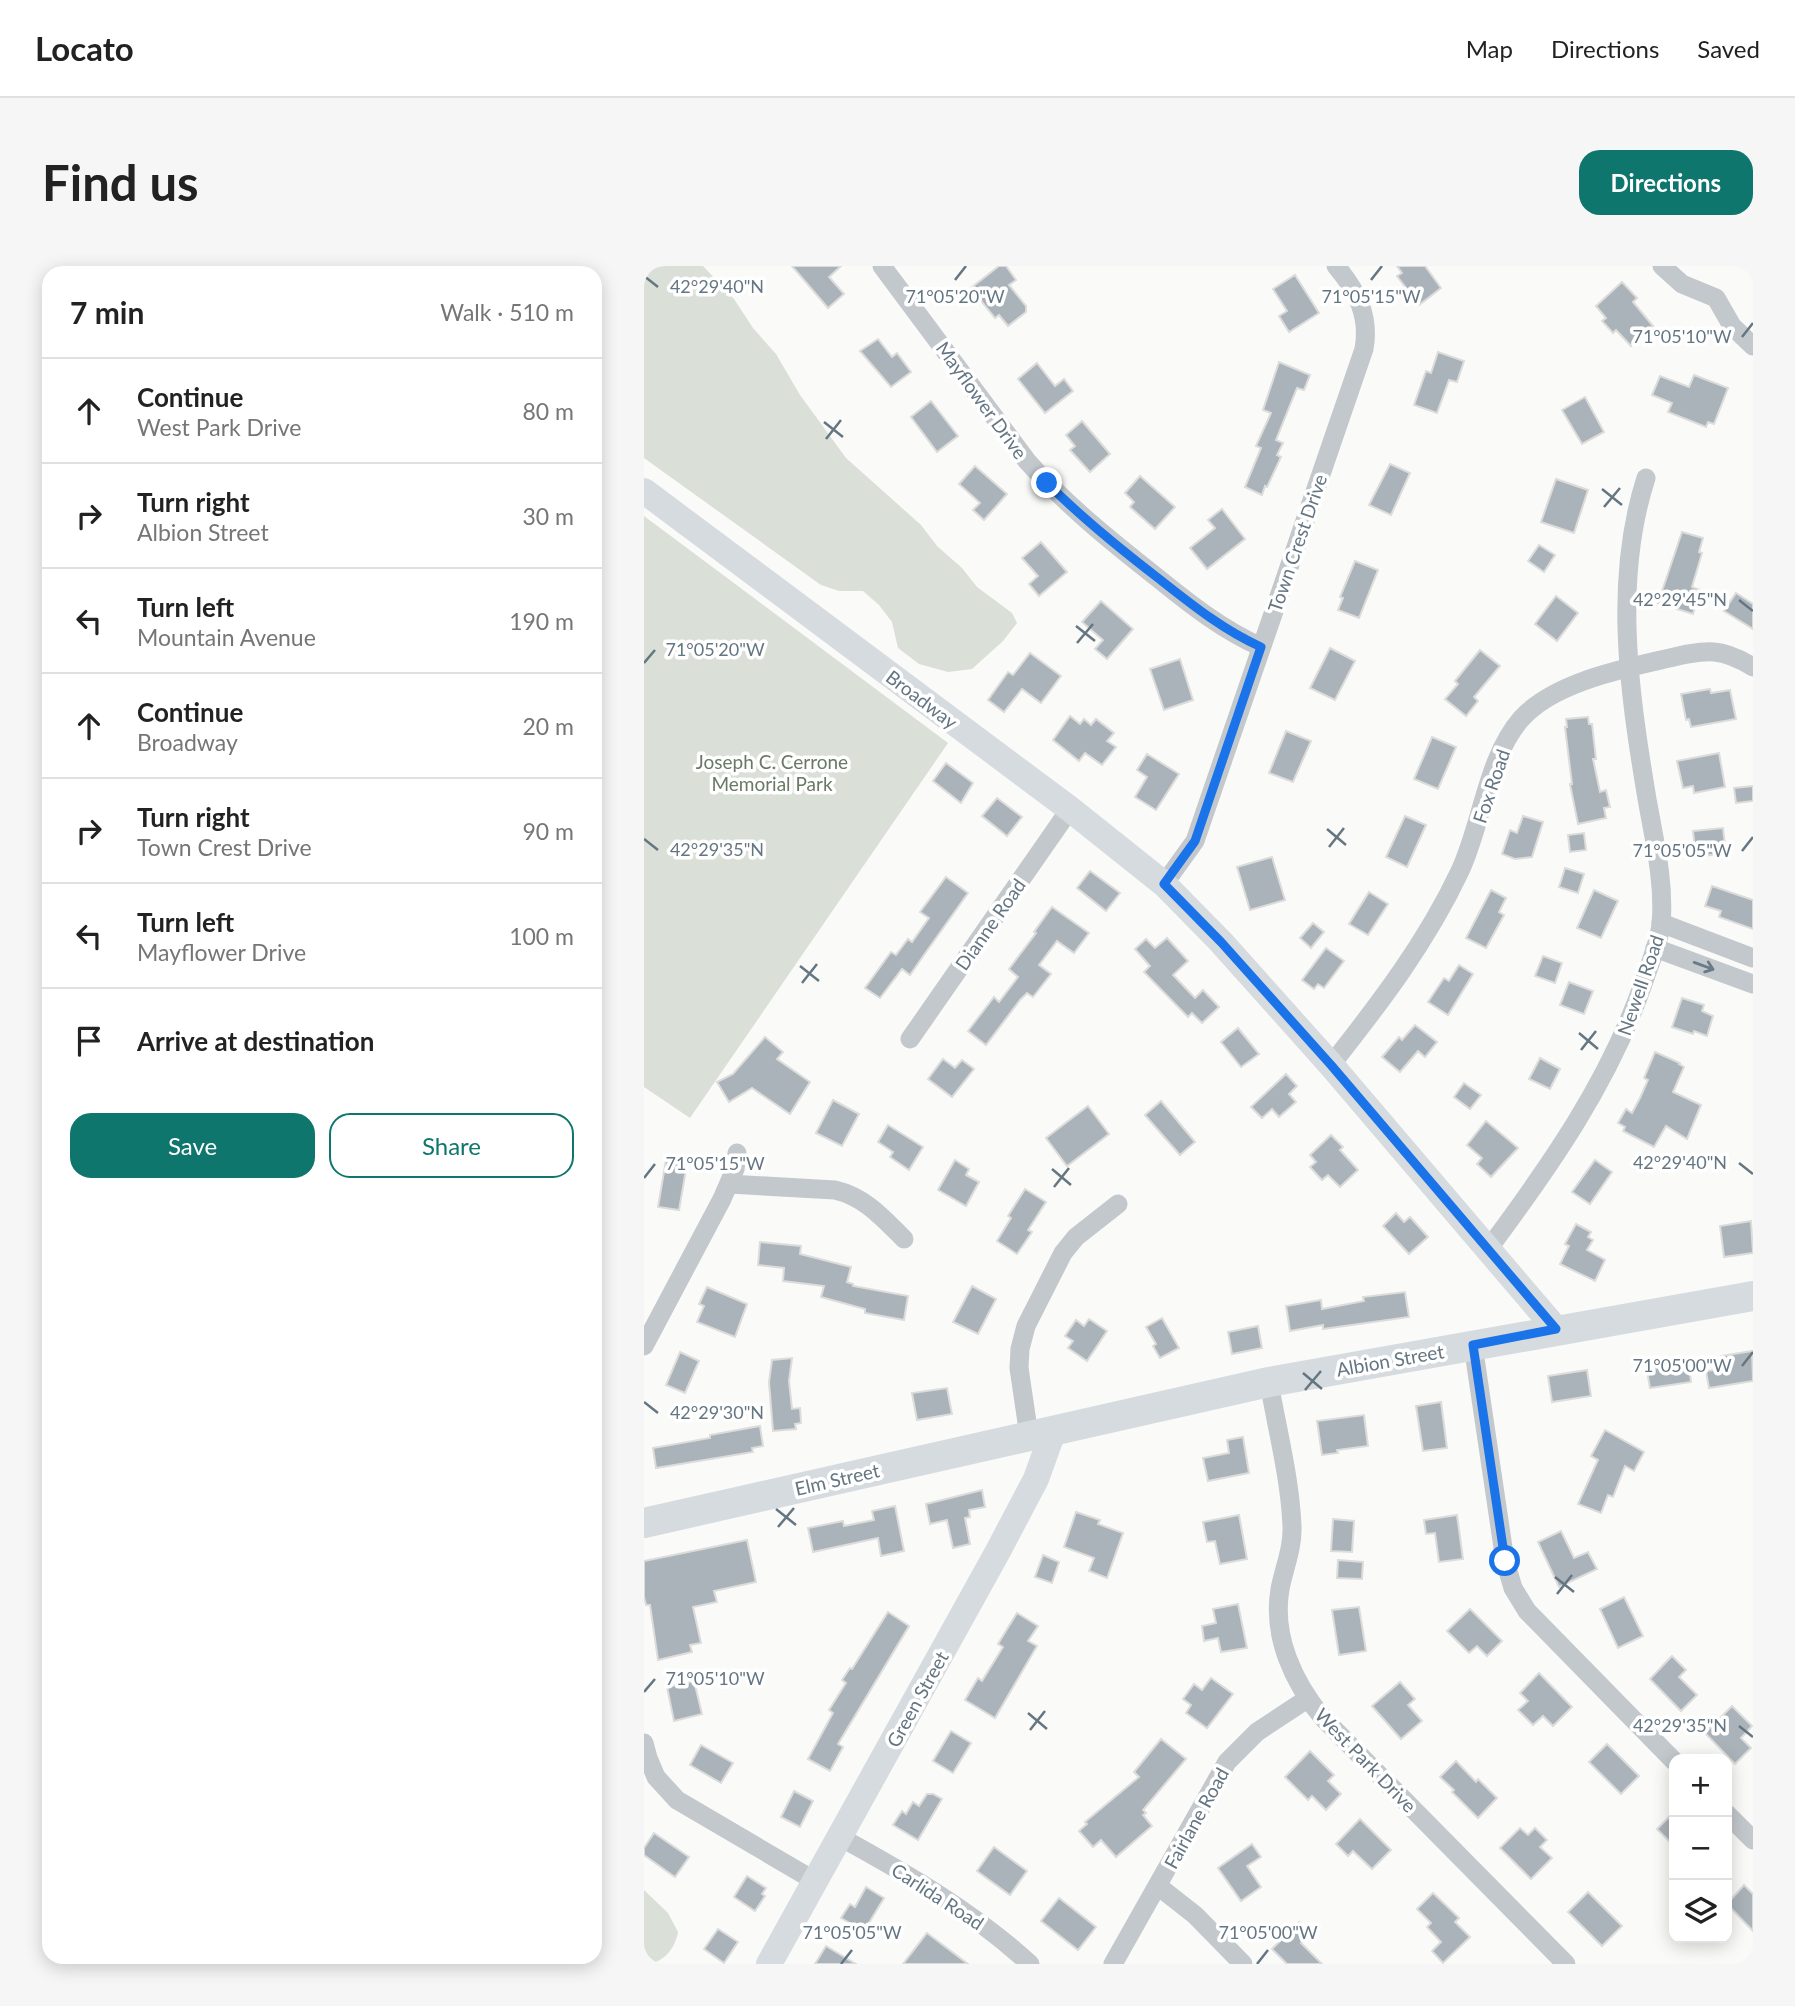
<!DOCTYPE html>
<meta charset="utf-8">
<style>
:root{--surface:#fff;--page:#f6f6f6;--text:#222;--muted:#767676;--line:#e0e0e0;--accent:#0f766e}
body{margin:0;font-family:Lato,sans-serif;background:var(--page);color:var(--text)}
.controls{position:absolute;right:21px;bottom:21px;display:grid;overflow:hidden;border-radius:14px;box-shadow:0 4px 18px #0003}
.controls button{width:63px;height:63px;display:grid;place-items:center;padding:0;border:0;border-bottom:2px solid var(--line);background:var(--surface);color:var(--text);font:35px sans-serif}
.stop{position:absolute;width:21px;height:21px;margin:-16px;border:5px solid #1a73e8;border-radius:50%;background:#fff}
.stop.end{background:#1a73e8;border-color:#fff;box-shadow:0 2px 7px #0008}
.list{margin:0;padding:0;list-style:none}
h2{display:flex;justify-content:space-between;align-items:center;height:91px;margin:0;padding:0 28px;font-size:30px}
h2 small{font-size:23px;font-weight:400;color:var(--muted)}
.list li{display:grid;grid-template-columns:46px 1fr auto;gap:21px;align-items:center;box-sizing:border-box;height:105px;padding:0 28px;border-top:2px solid var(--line)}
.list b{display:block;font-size:26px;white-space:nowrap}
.list p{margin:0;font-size:23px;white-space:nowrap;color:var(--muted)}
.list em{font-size:23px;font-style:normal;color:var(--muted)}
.actions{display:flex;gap:14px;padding:21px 28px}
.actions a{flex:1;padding:16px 0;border:2px solid var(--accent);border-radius:21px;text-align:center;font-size:24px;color:var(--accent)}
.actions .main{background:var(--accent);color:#fff}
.icon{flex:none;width:38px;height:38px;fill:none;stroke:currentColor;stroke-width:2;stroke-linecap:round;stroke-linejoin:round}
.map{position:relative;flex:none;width:1109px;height:1698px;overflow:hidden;border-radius:21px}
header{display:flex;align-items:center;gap:42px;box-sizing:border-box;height:98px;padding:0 35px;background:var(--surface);border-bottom:2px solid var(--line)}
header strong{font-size:33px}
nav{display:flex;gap:38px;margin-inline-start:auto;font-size:24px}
.intro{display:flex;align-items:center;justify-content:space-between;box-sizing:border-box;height:168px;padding:0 42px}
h1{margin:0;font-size:49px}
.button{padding:18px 32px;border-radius:21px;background:var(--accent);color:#fff;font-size:24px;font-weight:700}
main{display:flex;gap:42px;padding:0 42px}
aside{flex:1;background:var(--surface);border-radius:21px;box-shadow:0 4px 18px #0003}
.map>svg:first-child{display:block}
</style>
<header>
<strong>Locato</strong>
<nav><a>Map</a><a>Directions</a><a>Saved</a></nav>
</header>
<div class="intro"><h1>Find us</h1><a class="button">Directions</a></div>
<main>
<aside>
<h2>7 min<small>Walk · 510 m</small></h2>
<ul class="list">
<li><svg class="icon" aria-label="ahead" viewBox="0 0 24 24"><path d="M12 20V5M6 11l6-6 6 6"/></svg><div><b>Continue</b><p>West Park Drive</p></div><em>80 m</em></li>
<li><svg class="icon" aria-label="right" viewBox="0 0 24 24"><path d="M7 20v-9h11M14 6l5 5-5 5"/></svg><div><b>Turn right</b><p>Albion Street</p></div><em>30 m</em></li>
<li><svg class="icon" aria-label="left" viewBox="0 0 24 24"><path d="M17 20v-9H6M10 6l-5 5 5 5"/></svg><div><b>Turn left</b><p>Mountain Avenue</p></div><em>190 m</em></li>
<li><svg class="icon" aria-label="ahead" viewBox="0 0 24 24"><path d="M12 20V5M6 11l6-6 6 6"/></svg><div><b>Continue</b><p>Broadway</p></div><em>20 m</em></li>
<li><svg class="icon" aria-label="right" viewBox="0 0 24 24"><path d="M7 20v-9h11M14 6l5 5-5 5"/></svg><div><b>Turn right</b><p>Town Crest Drive</p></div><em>90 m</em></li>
<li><svg class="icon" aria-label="left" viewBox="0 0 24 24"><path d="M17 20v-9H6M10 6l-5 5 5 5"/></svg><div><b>Turn left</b><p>Mayflower Drive</p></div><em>100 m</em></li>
<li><svg class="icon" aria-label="arrive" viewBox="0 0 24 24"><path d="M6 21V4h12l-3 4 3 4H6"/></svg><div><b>Arrive at destination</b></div></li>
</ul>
<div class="actions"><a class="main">Save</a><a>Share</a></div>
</aside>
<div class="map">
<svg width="1109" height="1698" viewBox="0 0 1109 1698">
<rect width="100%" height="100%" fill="#fafaf8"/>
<g fill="#dadfd7">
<path d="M0,0H59L90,33L109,62L132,88L156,129L202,192L277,259L293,280L318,302L333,321L368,347L373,357L359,375L328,403L304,406L275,398L254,382L248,356L235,339L219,325H195L177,319L0,192Z"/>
<path d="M0,250L304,477L46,852L0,821Z"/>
<path d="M0,1624L24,1647L34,1666C31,1683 19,1698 0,1698Z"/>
</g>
<g fill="#aab3b9" stroke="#dcdcda" stroke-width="2">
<path d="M148,0H197L185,11L200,28L184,42Z"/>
<path d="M355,0H362L372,14L365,19L382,40V46L364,60L355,49L351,52L327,22Z"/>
<path d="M753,0H781L797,22L775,39L753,10L758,7Z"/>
<path d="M651,9L675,47L645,66L635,50L643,45L629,23Z"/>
<path d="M978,16L993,32L989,36L1009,60L987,80L972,64L969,67L958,55L962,52L952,40Z"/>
<path d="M234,73L248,91L253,87L267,106L247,121L216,85Z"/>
<path d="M794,86L820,95L813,116L805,114L793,147L770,139L782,105L787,107Z"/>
<path d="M635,96L666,109L660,124L653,122L632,174L639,177L633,189L637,191L623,221L621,220L618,229L601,221L617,182L612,180L627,147L619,144Z"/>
<path d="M393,97L411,120L420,113L429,125L401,147L374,113Z"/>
<path d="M1050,109L1084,122L1070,158L1064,156L1062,161L1024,146L1028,137L1008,129L1016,110L1045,121Z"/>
<path d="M941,131L960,166L938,178L918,144Z"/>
<path d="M287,135L314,170L293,186L267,151Z"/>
<path d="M438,155L466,188L446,206L426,184L431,180L422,169Z"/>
<path d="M746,198L766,207L747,249L725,239Z"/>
<path d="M331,200L363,228L340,254L329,244L336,237L315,218Z"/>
<path d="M496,210L531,241L511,263L486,241L490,236L481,227Z"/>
<path d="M912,213L944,224L930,267L897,256Z"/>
<path d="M578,243L601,273L563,303L546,282L571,262L564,254Z"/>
<path d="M1038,266L1059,272L1055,286L1058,287L1048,321L1056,324L1049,348L1014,337Z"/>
<path d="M397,276L423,306L395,330L385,318L394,310L378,292Z"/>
<path d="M895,279L911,289L900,306L884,295Z"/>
<path d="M711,295L734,304L715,352L694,344L699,332L696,331Z"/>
<path d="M1092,327L1109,338V363L1080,345Z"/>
<path d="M912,330L934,347L913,375L891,358Z"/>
<path d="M457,335L489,363L463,393L451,383L459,374L438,356Z"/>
<path d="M686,382L711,395L691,434L666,422Z"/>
<path d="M836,384L856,400L830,431L834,435L822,450L801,433L814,418L811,415Z"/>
<path d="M386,387L417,410L397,437L378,423L360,446L344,434L364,406L369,409Z"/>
<path d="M536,393L549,434L520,444L506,403Z"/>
<path d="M1066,423L1067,427L1086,424L1092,453L1047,461L1045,453L1042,454L1037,428Z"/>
<path d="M426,450L436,458L440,453L447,459L452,453L470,467L463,475L472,481L458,499L441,487L435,495L409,474Z"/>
<path d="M944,451L945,458H948L952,493H949L956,526L962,524L966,541L960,542L962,552L934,558L926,518H928L921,461H923L922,453Z"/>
<path d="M642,465L667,475L649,516L625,507Z"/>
<path d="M788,471L812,481L794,523L770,513Z"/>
<path d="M1075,487L1081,521L1050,527L1049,520L1039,522L1033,495Z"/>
<path d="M503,488L535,508L512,544L491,531L503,511L493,504Z"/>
<path d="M302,497L329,517L317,537L289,515Z"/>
<path d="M1109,520V535L1092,537L1090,522Z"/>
<path d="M353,532L378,551L363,570L338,550Z"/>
<path d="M761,550L782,559L763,601L742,591Z"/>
<path d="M879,550L899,556L888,591L871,593L858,588L866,564L873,567Z"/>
<path d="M1079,562L1082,587L1052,591L1049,565Z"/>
<path d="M940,567L942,584L926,586L924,569Z"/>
<path d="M628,591L641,634L606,644L593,601Z"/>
<path d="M921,602L940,608L934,627L915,621Z"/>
<path d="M446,605L476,627L462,645L433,622Z"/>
<path d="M302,611L324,627L282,686L266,709L258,703L236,732L221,722L247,686L252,689L264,673L268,676L285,652L276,646Z"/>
<path d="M1068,620L1109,634V663L1075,651L1077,645L1061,640Z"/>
<path d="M847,624L862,632L855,646L860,649L842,682L822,672Z"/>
<path d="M950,624L974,635L957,672L933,662Z"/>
<path d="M725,626L744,638L724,669L705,658Z"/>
<path d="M408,641L445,667L430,687L413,675L395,699L407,708L389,731L383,727L376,734L342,779L324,765L350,731L355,736L374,711L365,703L392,667L390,666Z"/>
<path d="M669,657L680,666L667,682L656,672Z"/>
<path d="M523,672L544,695L529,709L551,732L559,724L575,741L558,757L548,747L544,751L500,706L506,700L491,683L502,673L511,682Z"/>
<path d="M682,682L700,695L680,722L674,718L670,723L658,714Z"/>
<path d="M899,690L918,697L911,717L891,710Z"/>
<path d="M815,699L829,708L804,749L784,736L800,712L805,715Z"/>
<path d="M925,716L949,725L940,748L916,739Z"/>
<path d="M1038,732L1060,739L1058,745L1069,750L1063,770L1050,765L1049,768L1028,761Z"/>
<path d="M771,759L793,776L781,791L774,785L756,806L738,791L755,771L758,774Z"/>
<path d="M594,762L615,788L597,801L577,776Z"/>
<path d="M121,771L139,786L133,793L166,816L146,848L108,822L85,836L73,816L89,808Z"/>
<path d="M1011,786L1036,797L1035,798L1040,801L1029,826L1057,839L1043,873L1022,860L1010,881L979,865L981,861L974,857L982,843L988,847L996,832L1004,814L1000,812Z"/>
<path d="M896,792L916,803L906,823L885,813Z"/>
<path d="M299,793L311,802L318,794L330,803L308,831L284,813Z"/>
<path d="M642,808L653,820L645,828L652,836L635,851L628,843L618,852L607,841Z"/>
<path d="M820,817L837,829L826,843L810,831Z"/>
<path d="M189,834L215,848L198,880L172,867Z"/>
<path d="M517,835L551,876L536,889L501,849Z"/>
<path d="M444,840L465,868L423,900L402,872Z"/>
<path d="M842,855L874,882L847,911L833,898L838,892L823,879Z"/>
<path d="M244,859L279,881L265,904L246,891L249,886L234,876Z"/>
<path d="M687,869L699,881L696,884L714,904L696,921L684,909L678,914L666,901L672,896L666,889Z"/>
<path d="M22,894L43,898L35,944L14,941Z"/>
<path d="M311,894L325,903L322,909L335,916L322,940L294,924Z"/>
<path d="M951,894L968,906L946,938L928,926Z"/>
<path d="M381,923L402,936L384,964L388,966L373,988L353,975L367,952L364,950Z"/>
<path d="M752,947L760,956L766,951L784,971L765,988L739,960Z"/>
<path d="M1107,955L1109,987L1080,991L1076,960Z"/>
<path d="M932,958L947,966L944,971L949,974L943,984L961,994L951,1015L916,998L925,980L921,978Z"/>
<path d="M116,976L157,980L156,988L207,1001L203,1016L209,1018V1020L264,1030L260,1054L221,1047V1043L177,1031L180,1020L139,1015L140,1002L114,999Z"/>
<path d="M328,1020L352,1033L334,1068L309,1056Z"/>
<path d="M63,1021L103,1038L91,1071L53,1056L60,1040L55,1038Z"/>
<path d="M761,1026L765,1051L679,1063V1059L646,1065L642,1040L677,1034L678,1043L720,1035L719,1031Z"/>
<path d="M518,1052L535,1082L516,1092L509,1080L512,1078L502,1061Z"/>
<path d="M445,1053L463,1065L443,1095L424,1082L429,1075L421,1070L432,1054L440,1060Z"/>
<path d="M614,1060L618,1082L588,1088L584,1066Z"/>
<path d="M1108,1085L1109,1115L1065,1122L1062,1105L1079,1103L1077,1090Z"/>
<path d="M36,1086L55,1095L41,1127L22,1119Z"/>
<path d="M148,1092L145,1115L148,1143L156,1142L157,1157L151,1158L152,1163L129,1165L125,1116L128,1094Z"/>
<path d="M1044,1092L1047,1116L1006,1122L1002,1099Z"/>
<path d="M943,1104L947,1130L908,1136L904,1110Z"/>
<path d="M303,1122L308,1148L273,1154L268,1127Z"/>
<path d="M797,1136L803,1182L779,1185L772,1140Z"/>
<path d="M720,1149L724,1180L693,1184L694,1187L678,1189L673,1155Z"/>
<path d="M116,1160L119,1180L108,1182L109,1186L12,1202L9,1182L66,1172V1169Z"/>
<path d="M961,1164L1000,1186L990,1205L981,1200L969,1231L964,1229L957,1247L934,1238L954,1194L947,1190Z"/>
<path d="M599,1171L605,1207L564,1215L559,1192L585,1187L583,1174Z"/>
<path d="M338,1224L341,1241L325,1244L326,1251L321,1252L326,1278L309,1282L303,1254L286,1258L282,1238Z"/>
<path d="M251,1240L260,1285L237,1290L234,1272L169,1286L164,1262L199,1255L200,1260L230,1254L228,1245Z"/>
<path d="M432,1246L456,1254L454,1258L479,1267L463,1312L445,1305L450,1292L420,1281Z"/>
<path d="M595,1249L603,1293L576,1298L571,1275L563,1276L559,1256Z"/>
<path d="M813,1249L819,1293L795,1296L791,1267L782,1268L780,1254Z"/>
<path d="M689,1253L710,1255L708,1286L687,1285Z"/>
<path d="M917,1265L930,1292L944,1286L953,1303L915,1321L894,1276Z"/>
<path d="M103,1274L112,1316L70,1325L73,1336L49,1341L57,1377L46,1379L48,1386L14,1394L6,1339H2L0,1331V1295Z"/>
<path d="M399,1289L415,1296L408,1317L391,1311Z"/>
<path d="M694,1294L719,1296L718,1313L693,1312Z"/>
<path d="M980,1331L999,1370L974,1382L956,1343Z"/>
<path d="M594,1338L603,1382L577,1386L574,1372L560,1375L558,1360L572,1357L569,1343Z"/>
<path d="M715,1341L722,1385L695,1389L688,1344Z"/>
<path d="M826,1343L858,1375L843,1390L833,1380L825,1387L803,1365Z"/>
<path d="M244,1346L265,1360L194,1478L199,1481L186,1505L164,1493L189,1447L185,1444L202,1417L198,1414L206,1402L208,1403Z"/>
<path d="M373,1347L394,1360L384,1375L393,1380L351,1452L321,1434L334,1412L338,1415L359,1381L354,1378Z"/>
<path d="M1028,1390L1042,1404L1035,1411L1053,1429L1037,1445L1006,1413Z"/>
<path d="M895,1407L928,1441L909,1460L899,1450L889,1459L874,1444L884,1435L876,1427Z"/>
<path d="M567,1412L589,1428L563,1462L542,1447L547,1439L539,1433L550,1418L558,1424Z"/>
<path d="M50,1415L58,1448L30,1455L23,1421Z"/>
<path d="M756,1416L771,1433L764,1439L778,1455L757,1473L728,1440Z"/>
<path d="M1088,1440L1108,1460L1097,1472L1107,1482L1091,1498L1061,1467Z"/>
<path d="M307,1465L327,1477L309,1507L289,1495Z"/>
<path d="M517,1473L542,1493L499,1544L502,1547L499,1549L508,1560L472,1591L457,1574L449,1581L435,1565L443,1558L441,1556L495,1511L490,1506Z"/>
<path d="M963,1478L995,1510L977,1528L945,1496Z"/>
<path d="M57,1479L89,1497L77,1517L46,1499Z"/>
<path d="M666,1485L690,1509L684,1515L697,1528L682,1544L668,1530L664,1534L641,1511Z"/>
<path d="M812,1495L832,1516L834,1513L853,1532L834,1552L808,1526L810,1524L796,1511Z"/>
<path d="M150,1525L169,1535L156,1561L137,1551Z"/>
<path d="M283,1528H289L298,1533L274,1574L249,1559L258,1545L262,1548L269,1536L275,1540Z"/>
<path d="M1030,1546V1580L1013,1563Z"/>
<path d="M716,1553L747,1584L728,1603L709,1585L704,1590L692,1578Z"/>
<path d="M876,1562L884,1569L891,1562L903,1574L896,1581L908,1592L887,1613L856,1582Z"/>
<path d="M10,1567L45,1591L31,1611L0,1589V1582Z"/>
<path d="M608,1578L617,1591L603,1600L617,1621L597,1635L574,1602Z"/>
<path d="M350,1581L383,1605L366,1629L333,1605Z"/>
<path d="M103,1610L122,1622L118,1628L121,1630L111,1645L90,1631Z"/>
<path d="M1100,1619L1109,1628V1665L1083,1638Z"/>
<path d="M222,1621L240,1632L220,1665L197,1652L206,1638L211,1641Z"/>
<path d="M944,1626L978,1660L958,1680L924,1646Z"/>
<path d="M789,1627L815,1652L811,1656L826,1671L799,1697L788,1685L797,1676L783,1661L787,1657L773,1643Z"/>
<path d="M415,1632L452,1661L434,1684L397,1655Z"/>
<path d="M655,1656L666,1668L657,1677L678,1698H643L628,1683Z"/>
<path d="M74,1663L94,1676L80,1697L60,1683Z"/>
<path d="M283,1667L324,1698H259Z"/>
<path d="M182,1680L212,1698H171Z"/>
</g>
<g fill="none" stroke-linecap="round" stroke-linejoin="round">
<g stroke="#c3c8cc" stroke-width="19">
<path d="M238,0L383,195C423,240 468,276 515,313C547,339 579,364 617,381"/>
<path d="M1018,0L1038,18L1072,32L1088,60L1109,80"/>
<path d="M520,618L551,575L720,83C726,50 713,25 692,0"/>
<path d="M1017,657L1109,692"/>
<path d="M1011,682L1109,718"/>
<path d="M266,773L426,543"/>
<path d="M687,799C736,737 782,677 816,605C838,558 843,492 877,453C908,418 973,404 1017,394C1034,390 1052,385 1070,386C1084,387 1096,393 1109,401"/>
<path d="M85,918L191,924C221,931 239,952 260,973"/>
<path d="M845,982C906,900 965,816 999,718C1005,699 1015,678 1017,658C1021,615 1009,569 1002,527C985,424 969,314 1002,212"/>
<path d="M829,1079L861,1295L869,1322L883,1345L1030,1495"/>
<path d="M0,1080L78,933L91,903L93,887"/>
<path d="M625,1116C633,1163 646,1212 648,1260C649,1282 640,1302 636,1323C628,1370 649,1416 679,1452L922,1698"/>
<path d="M385,1170L375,1102L376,1083L382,1060L419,987L432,971L474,938"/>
<path d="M0,1477L4,1492L12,1511L33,1534L171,1615"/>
<path d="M1083,1548L1109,1574"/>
<path d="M196,1571C265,1609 328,1645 386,1698"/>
<path d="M514,1620L551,1649L599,1698"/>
<path d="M469,1698L583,1496L613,1466L663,1433"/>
</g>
<g stroke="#d6dbdf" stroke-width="26">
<path d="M0,225L426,543L520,618L577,676L687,799L912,1063"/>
<path d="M125,1698L353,1287L392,1213L410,1163"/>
</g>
<path stroke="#d6dbdf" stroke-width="30" d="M0,1257L625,1116L1109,1030"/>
</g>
<defs><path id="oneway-shaft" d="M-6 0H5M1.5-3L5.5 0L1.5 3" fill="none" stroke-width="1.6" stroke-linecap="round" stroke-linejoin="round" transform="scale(1.75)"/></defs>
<use stroke="#6a7a87" href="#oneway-shaft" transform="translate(1060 700) rotate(20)"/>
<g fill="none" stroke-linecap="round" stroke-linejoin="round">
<path stroke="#1a73e8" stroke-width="9" d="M403,217C438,252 475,282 514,312C547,338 579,364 617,381L551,575L520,618L577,676L687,799L912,1063L829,1079L861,1295"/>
</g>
<path fill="none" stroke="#657683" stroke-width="2.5" d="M0,10L14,21M311,14L322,0M727,14L738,0M1098,71L1109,57M180,156L199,171M182,173L197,154M958,223L978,239M960,241L976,222M1095,334L1109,345M432,360L451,375M433,377L449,358M0,397L11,384M683,563L702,579M0,573L14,584M685,581L700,562M1098,585L1109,571M156,700L175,715M158,717L173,698M935,767L954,783M937,784L952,765M1095,897L1109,908M408,903L427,919M0,912L11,898M410,921L425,902M1098,1100L1109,1086M659,1107L678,1123M661,1124L677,1105M0,1136L14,1147M132,1243L152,1259M134,1261L150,1242M911,1311L930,1326M913,1328L928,1309M0,1426L11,1413M384,1447L403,1463M1095,1460L1109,1471M386,1464L401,1445M197,1698L208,1684M613,1698L624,1684"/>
<g text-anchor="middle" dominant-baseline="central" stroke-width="7" stroke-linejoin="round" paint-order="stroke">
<g font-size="19" fill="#657683" stroke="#fff">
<text transform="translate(338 134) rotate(54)">Mayflower Drive</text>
<text transform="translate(653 277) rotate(-71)">Town Crest Drive</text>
<text transform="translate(278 433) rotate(37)">Broadway</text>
<text transform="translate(847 520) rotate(-71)">Fox Road</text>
<text transform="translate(346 658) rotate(-55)">Dianne Road</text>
<text transform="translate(996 719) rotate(-71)">Newell Road</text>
<text transform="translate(746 1094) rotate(-10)">Albion Street</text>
<text transform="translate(193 1213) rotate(-13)">Elm Street</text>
<text transform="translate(273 1433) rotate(-61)">Green Street</text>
<text transform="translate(722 1494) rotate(46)">West Park Drive</text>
<text transform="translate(552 1552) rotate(-61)">Fairlane Road</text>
<text transform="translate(294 1630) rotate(33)">Carlida Road</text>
</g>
<g font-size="19" fill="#687a64" stroke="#fff">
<text x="128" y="495">Joseph C. Cerrone<tspan x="128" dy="22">Memorial Park</tspan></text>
</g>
</g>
<g font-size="18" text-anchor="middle" fill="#657683" stroke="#fff" stroke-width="7" stroke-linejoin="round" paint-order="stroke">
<text x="73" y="27">42°29'40"N</text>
<text x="311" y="37">71°05'20"W</text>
<text x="727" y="37">71°05'15"W</text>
<text x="1038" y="77">71°05'10"W</text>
<text x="1036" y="340">42°29'45"N</text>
<text x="71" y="390">71°05'20"W</text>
<text x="73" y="590">42°29'35"N</text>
<text x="1038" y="591">71°05'05"W</text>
<text x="1036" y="903">42°29'40"N</text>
<text x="71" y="904">71°05'15"W</text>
<text x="1038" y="1106">71°05'00"W</text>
<text x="73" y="1153">42°29'30"N</text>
<text x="71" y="1419">71°05'10"W</text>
<text x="1036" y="1466">42°29'35"N</text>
<text x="208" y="1673">71°05'05"W</text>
<text x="624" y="1673">71°05'00"W</text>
</g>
</svg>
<div class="controls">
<button>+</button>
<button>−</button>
<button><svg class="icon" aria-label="layers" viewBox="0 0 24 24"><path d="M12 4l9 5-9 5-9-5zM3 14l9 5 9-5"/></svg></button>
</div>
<div class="stop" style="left:861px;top:1295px"></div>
<div class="stop end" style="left:403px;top:217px"></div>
</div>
</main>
